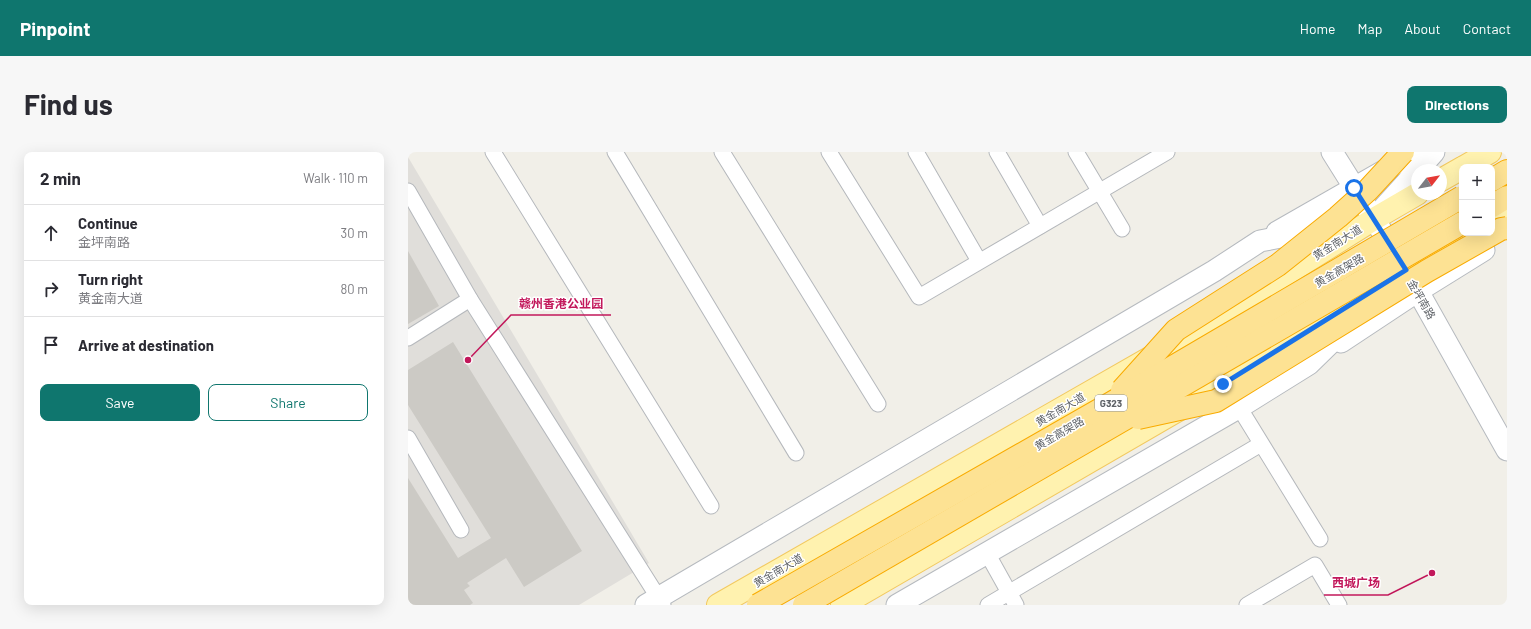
<!DOCTYPE html>
<meta charset="utf-8">
<style>
:root{--surface:#fff;--page:#f7f7f7;--text:#2b2b33;--muted:#7c7c81;--line:#e1e1e2;--accent:#0f766e}
body{margin:0;font-family:Barlow,"Noto Sans SC",sans-serif;background:var(--page);color:var(--text)}
.controls{position:absolute;right:12px;top:12px;display:grid;overflow:hidden;border-radius:8px;box-shadow:0 4px 16px #0002}
.controls button{width:36px;height:36px;display:grid;place-items:center;padding:0;border:0;border-bottom:1px solid var(--line);background:var(--surface);color:var(--text);font:20px sans-serif}
.compass{position:absolute;left:1003px;top:12px;width:36px;height:36px;border-radius:50%;background:var(--surface);box-shadow:0 4px 16px #0002;rotate:59deg}
.stop{position:absolute;width:12px;height:12px;margin:-9px;border:3px solid #1a73e8;border-radius:50%;background:#fff}
.stop.end{background:#1a73e8;border-color:#fff;box-shadow:0 1px 4px #0008}
.list{margin:0;padding:0;list-style:none}
h2{display:flex;justify-content:space-between;align-items:center;height:52px;margin:0;padding:0 16px;font-size:17px}
h2 small{font-size:13px;font-weight:400;color:var(--muted)}
.list li{display:grid;grid-template-columns:26px 1fr auto;gap:12px;align-items:center;box-sizing:border-box;height:56px;padding:0 16px;border-top:1px solid var(--line)}
.list b{display:block;font-size:15px;white-space:nowrap}
.list p{margin:0;font-size:13px;white-space:nowrap;color:var(--muted)}
.list em{font-size:13px;font-style:normal;color:var(--muted)}
.actions{display:flex;gap:8px;padding:12px 16px}
.actions a{flex:1;padding:9px 0;border:1px solid var(--accent);border-radius:8px;text-align:center;font-size:14px;color:var(--accent)}
.actions .main{background:var(--accent);color:#fff}
.icon{flex:none;width:22px;height:22px;fill:none;stroke:currentColor;stroke-width:2;stroke-linecap:round;stroke-linejoin:round}
.map{position:relative;flex:none;width:1099px;height:453px;overflow:hidden;border-radius:8px}
header{display:flex;align-items:center;gap:24px;box-sizing:border-box;height:56px;padding:0 20px;background:var(--accent);color:#fff}
header strong{font-size:19px}
nav{display:flex;gap:22px;margin-inline-start:auto;font-size:14px}
.intro{display:flex;align-items:center;justify-content:space-between;box-sizing:border-box;height:96px;padding:0 24px}
h1{margin:0;font-size:28px}
.button{padding:10px 18px;border-radius:8px;background:var(--accent);color:#fff;font-size:14px;font-weight:700}
main{display:flex;gap:24px;padding:0 24px}
aside{flex:1;background:var(--surface);border-radius:8px;box-shadow:0 4px 16px #0002}
.map>svg:first-child{display:block}
</style>
<header>
<strong>Pinpoint</strong>
<nav><a>Home</a><a>Map</a><a>About</a><a>Contact</a></nav>
</header>
<div class="intro"><h1>Find us</h1><a class="button">Directions</a></div>
<main>
<aside>
<h2>2 min<small>Walk · 110 m</small></h2>
<ul class="list">
<li><svg class="icon" aria-label="ahead" viewBox="0 0 24 24"><path d="M12 20V5M6 11l6-6 6 6"/></svg><div><b>Continue</b><p>金坪南路</p></div><em>30 m</em></li>
<li><svg class="icon" aria-label="right" viewBox="0 0 24 24"><path d="M7 20v-9h11M14 6l5 5-5 5"/></svg><div><b>Turn right</b><p>黄金南大道</p></div><em>80 m</em></li>
<li><svg class="icon" aria-label="arrive" viewBox="0 0 24 24"><path d="M6 21V4h12l-3 4 3 4H6"/></svg><div><b>Arrive at destination</b></div></li>
</ul>
<div class="actions"><a class="main">Save</a><a>Share</a></div>
</aside>
<div class="map">
<svg width="1099" height="453" viewBox="0 0 1099 453">
<rect width="100%" height="100%" fill="#f1efe8"/>
<path fill="#e0deda" d="M0,5L241,411L171,453H0Z"/>
<g fill="#cccac5">
<path d="M0,99L31,154L0,172Z"/>
<path d="M45,190L174,399L116,435L98,406L59,431L62,434L56,438L65,451L62,453H0V326L50,406L83,386L0,253V218Z"/>
</g>
<g fill="none" stroke-linecap="round" stroke-linejoin="round">
<defs>
<g id="street">
<path d="M85,0L303,354"/>
<path d="M207,0L388,301"/>
<path d="M314,0L470,252"/>
<path d="M421,0L511,145L759,0"/>
<path d="M508,0L571,109"/>
<path d="M589,0L632,74"/>
<path d="M668,0L714,77"/>
<path d="M0,39L62,147L255,453"/>
<path d="M0,186L62,147"/>
<path d="M826,247L912,387"/>
<path d="M0,286L53,378"/>
<path d="M579,401L608,453"/>
<path d="M580,453L853,292"/>
<path d="M839,453L907,413L931,453"/>
</g>
<g id="secondary">
<path d="M924,0L998,118L1099,298"/>
<path d="M1010,18L1026,0"/>
<path d="M970,62L1009,19"/>
<path d="M869,80L1009,0"/>
<path d="M933,190L1010,139L1076,98"/>
<path d="M238,453L806,119L852,89L920,76"/>
<path d="M489,453L832,255L901,212L943,171"/>
</g>
<g id="primary">
<path d="M1056,15L1082,0"/>
<path d="M1033,28L1054,16"/>
<path d="M1084,69L1099,60"/>
<path d="M310,453L775,187L966,67L1009,42"/>
<path d="M434,453L815,232L998,118L1062,81"/>
</g>
<g id="highway">
<path d="M1084,28L1099,19"/>
<path d="M1084,54L1099,45"/>
</g>
</defs>
<use href="#street" stroke="#b5b8bc" stroke-width="17"/>
<use href="#secondary" stroke="#b6babf" stroke-width="23"/>
<use href="#primary" stroke="#f2c960" stroke-width="24"/>
<use href="#highway" stroke="#f9ab00" stroke-width="24"/>
<use href="#street" stroke="#fff" stroke-width="15"/>
<use href="#secondary" stroke="#fff" stroke-width="21"/>
<use href="#primary" stroke="#fff2af" stroke-width="22"/>
<use href="#highway" stroke="#fde293" stroke-width="22"/>
<defs>
<g id="highway-bridge">
<path d="M714,238L768,178L870,113L930,65L960,38L995,0"/>
<path d="M730,266L808,249L1019,119L1093,77L1099,76"/>
<path d="M350,453L700,253L1054,45"/>
<path d="M396,453L1054,71"/>
</g>
</defs>
<use href="#highway-bridge" stroke="#f9ab00" stroke-width="24" stroke-linecap="butt"/>
<use href="#highway-bridge" stroke="#fde293" stroke-width="22"/>
</g>
<g fill="none" stroke-linecap="round" stroke-linejoin="round">
<path stroke="#1a73e8" stroke-width="5" d="M815,232L998,118L946,36"/>
</g>
<g text-anchor="middle" dominant-baseline="central" stroke-width="3" stroke-linejoin="round" paint-order="stroke">
<rect fill="#fff" stroke="#8f9295" stroke-width="1" x="687" y="243" width="32" height="16" rx="3"/>
<g font-size="10" font-weight="bold" fill="#5f6368">
<text x="703" y="251">G323</text>
</g>
<g font-size="11" fill="#5f6368" stroke="#fff">
<text transform="translate(929 90) rotate(-32)">黄金南大道</text>
<text transform="translate(931 118) rotate(-30)">黄金高架路</text>
<text transform="translate(1014 147) rotate(60)">金坪南路</text>
<text transform="translate(652 257) rotate(-30)">黄金南大道</text>
<text transform="translate(651 281) rotate(-30)">黄金高架路</text>
<text transform="translate(370 418) rotate(-30)">黄金南大道</text>
</g>
</g>
<path fill="none" stroke="#c2185b" stroke-width="1.5" d="M60 208L103 163H203M1024 421L980 443H916"/>
<g fill="#c2185b" stroke="#fff" stroke-width="1.5">
<circle cx="60" cy="208" r="4"/>
<circle cx="1024" cy="421" r="4"/>
</g>
<g font-size="12" text-anchor="middle" font-weight="bold" fill="#c2185b" stroke="#fff" stroke-width="3" stroke-linejoin="round" paint-order="stroke">
<text x="153" y="156">赣州香港公业园</text>
<text x="948" y="435">西城广场</text>
</g>
</svg>
<div class="controls">
<button>+</button>
<button>−</button>
</div>
<svg class="compass" viewBox="-18 -18 36 36"><path d="M0-13l5 13h-10z" fill="#e53935"/><path d="M0 13l5-13h-10z" fill="#7c7c81"/></svg>
<div class="stop" style="left:946px;top:36px"></div>
<div class="stop end" style="left:815px;top:232px"></div>
</div>
</main>
